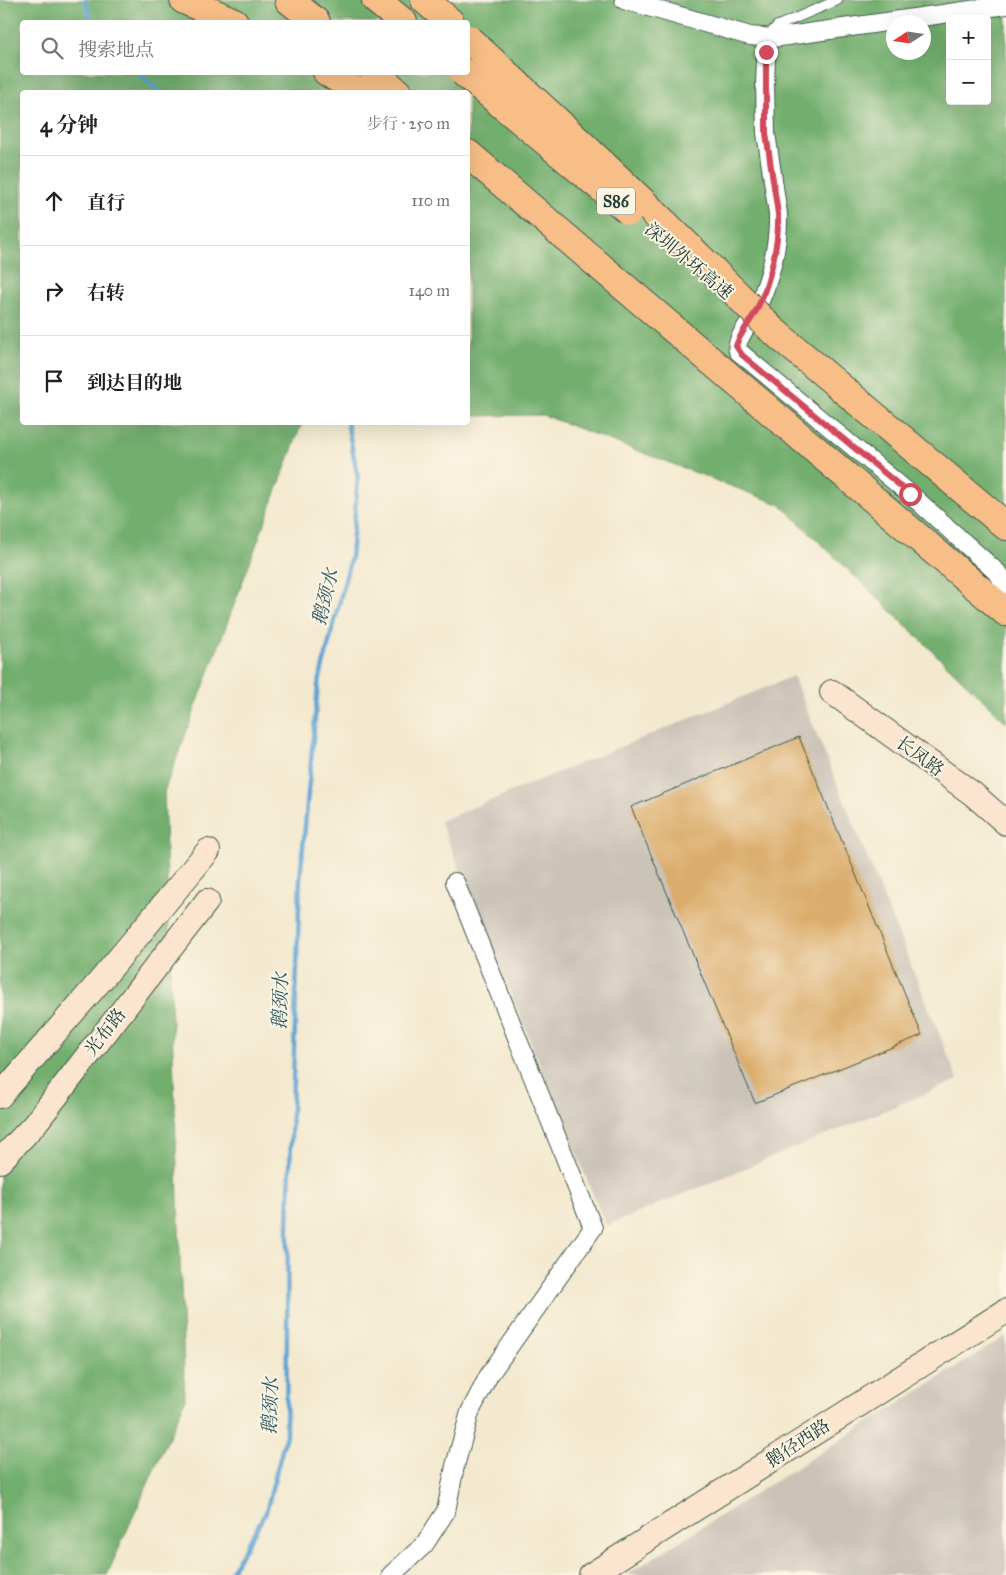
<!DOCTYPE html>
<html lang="zh">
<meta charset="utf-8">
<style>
:root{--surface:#fff;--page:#f2f2f2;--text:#202124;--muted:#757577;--line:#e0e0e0}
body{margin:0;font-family:"IM FELL Great Primer","Noto Serif SC",serif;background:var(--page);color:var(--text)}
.controls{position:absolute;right:15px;top:15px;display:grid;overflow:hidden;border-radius:5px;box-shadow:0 5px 20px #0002}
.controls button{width:45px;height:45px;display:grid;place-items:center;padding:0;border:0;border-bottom:1px solid var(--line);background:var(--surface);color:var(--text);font:25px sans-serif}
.compass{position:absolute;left:886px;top:15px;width:45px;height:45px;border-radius:50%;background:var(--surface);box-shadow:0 5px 20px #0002;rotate:258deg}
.stop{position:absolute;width:15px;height:15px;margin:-11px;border:4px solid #d1495b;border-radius:50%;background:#fff}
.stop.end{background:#d1495b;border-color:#fff;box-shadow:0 1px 5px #0008}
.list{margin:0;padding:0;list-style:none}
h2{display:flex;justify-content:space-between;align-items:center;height:65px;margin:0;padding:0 20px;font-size:21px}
h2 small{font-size:16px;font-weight:400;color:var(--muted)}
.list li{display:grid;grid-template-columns:32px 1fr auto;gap:15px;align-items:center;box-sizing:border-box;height:90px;padding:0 20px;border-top:1px solid var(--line)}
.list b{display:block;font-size:19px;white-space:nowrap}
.list em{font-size:16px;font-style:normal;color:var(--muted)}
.icon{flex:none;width:28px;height:28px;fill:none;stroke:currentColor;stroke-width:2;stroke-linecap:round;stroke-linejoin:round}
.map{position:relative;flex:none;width:1006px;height:1575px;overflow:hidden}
.search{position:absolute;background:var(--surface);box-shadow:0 5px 20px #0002;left:20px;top:20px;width:450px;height:55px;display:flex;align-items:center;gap:12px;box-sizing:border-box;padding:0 18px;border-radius:5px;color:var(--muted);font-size:19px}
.panel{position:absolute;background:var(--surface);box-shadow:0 5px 20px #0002;left:20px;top:90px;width:450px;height:335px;border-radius:5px}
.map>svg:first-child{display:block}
</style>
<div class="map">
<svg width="1006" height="1575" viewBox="0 0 1006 1575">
<rect width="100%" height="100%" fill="#fcf5e5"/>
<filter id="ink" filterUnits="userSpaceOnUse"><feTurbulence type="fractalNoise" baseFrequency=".02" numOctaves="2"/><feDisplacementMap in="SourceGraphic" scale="10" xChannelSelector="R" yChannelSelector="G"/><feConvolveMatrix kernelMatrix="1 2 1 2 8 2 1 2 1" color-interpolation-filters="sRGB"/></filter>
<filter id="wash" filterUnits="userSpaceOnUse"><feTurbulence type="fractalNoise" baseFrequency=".0096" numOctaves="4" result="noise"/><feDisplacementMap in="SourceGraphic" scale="20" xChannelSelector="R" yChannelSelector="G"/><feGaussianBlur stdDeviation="1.12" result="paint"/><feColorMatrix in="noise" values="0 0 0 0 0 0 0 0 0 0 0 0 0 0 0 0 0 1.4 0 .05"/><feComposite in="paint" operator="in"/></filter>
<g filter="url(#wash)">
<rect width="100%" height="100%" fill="#f3e9cf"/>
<g fill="#cbc3b8">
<path d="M793,676L958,1080L606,1226L440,821Z"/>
<path d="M1006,1336V1575H626Z"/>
</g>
<path fill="#72ae6e" stroke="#487651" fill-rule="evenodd" d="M0,0H1006V722L781,505L543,415L468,416V92H22V422L302,423L164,792L185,1401L107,1575H0ZM950,19H987V101H950ZM22,22H468V72H22ZM894,22H924V52H894Z"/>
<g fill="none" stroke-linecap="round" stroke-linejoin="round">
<g stroke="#5da3d3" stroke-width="4.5">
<path d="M85,0L91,22"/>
<path d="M136,72L160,92"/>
<path d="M229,1575L266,1512L286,1435L288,1225L300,880L318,685L351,557L358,478L347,422"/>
</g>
</g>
<g id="blocks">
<path fill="#dbad6d" d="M799,737L922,1035L755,1103L631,807Z"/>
</g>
</g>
<g filter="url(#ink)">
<use href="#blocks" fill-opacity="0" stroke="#3f574b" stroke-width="1"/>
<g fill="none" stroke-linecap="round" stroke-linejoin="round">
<defs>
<path id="lane" d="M767,37L777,26L838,0"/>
<g id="street">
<path d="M624,0L750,36L773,38L1006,5"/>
<path d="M767,38L765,83L766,133L778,214C779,247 769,284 754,314C749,324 734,342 738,351L910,494L1000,575L1006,592"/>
<path d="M391,1575L424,1545L446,1511L455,1466L470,1412L489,1375L593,1228L455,882"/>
</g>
<g id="secondary">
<path d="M832,692L973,794L1006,823"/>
<path d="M0,1096L101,980L208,851"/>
<path d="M0,1161L34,1125L207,901"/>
<path d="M591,1575L1006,1311"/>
</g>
<g id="highway">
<path d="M184,0L234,22"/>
<path d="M289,0L316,22"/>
<path d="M376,0L403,22"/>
<path d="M425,0L450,22"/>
<path d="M327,72L359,92"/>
<path d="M374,72L397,92"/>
<path d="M468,154L1006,612"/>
<path d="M771,329L1006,526"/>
</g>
</defs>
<use href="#lane" stroke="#3f574b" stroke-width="11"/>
<use href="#street" stroke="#3f574b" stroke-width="20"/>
<use href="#secondary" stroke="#3f574b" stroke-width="26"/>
<use href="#highway" stroke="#3f574b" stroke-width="30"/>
<use href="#lane" stroke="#fff" stroke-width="9"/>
<use href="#street" stroke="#fff" stroke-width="18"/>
<use href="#secondary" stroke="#fce5cf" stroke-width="24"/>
<use href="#highway" stroke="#f7be87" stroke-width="28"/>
<defs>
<g id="highway-bridge">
<path d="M468,39C571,133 673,228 771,329"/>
<path d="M463,72L629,211"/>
</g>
</defs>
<use href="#highway-bridge" stroke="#3f574b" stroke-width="30" stroke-linecap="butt"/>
<use href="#highway-bridge" stroke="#f7be87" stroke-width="28"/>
</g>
</g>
<g fill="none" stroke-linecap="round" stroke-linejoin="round" filter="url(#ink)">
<path stroke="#d1495b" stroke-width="6" d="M766,52V133L778,214C779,244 770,282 757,309C752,319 738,337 736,346L742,355L910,494"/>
</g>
<g text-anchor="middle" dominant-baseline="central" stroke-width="4" stroke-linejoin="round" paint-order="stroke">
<rect fill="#fcf5e5" stroke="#617469" stroke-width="1" x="597" y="187.5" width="38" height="27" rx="4"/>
<g font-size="16" font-weight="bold" fill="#1f3d34">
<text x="616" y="201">S86</text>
</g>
<g font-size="18" fill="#1f3d34" stroke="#fcf5e5">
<text transform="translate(689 261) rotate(40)">深圳外环高速</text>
<text transform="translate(920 756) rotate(36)">长凤路</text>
<text transform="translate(105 1032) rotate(-52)">光布路</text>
<text transform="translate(798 1443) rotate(-33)">鹅径西路</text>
</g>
<g font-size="19" font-style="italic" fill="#325c64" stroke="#fcf5e5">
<text transform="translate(325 597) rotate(-76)">鹅颈水</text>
<text transform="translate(280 1001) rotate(-88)">鹅颈水</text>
<text transform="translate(270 1406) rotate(-88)">鹅颈水</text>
</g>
</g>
</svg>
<div class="controls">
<button>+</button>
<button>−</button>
</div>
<svg class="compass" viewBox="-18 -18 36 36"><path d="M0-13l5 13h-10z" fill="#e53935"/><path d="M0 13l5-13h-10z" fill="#757577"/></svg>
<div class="stop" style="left:910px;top:494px"></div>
<div class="stop end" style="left:766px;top:52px"></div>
<div class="search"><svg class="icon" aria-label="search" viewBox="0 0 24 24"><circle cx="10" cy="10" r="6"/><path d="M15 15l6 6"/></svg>搜索地点</div>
<section class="panel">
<h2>4 分钟<small>步行 · 250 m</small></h2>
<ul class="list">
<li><svg class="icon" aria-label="ahead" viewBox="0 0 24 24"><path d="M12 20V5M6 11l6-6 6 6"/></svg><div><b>直行</b></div><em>110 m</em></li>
<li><svg class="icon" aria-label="right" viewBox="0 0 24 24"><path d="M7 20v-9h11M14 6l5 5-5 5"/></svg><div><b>右转</b></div><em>140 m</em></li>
<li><svg class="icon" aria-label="arrive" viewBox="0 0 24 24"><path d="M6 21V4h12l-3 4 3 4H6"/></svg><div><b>到达目的地</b></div></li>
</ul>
</section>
</div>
